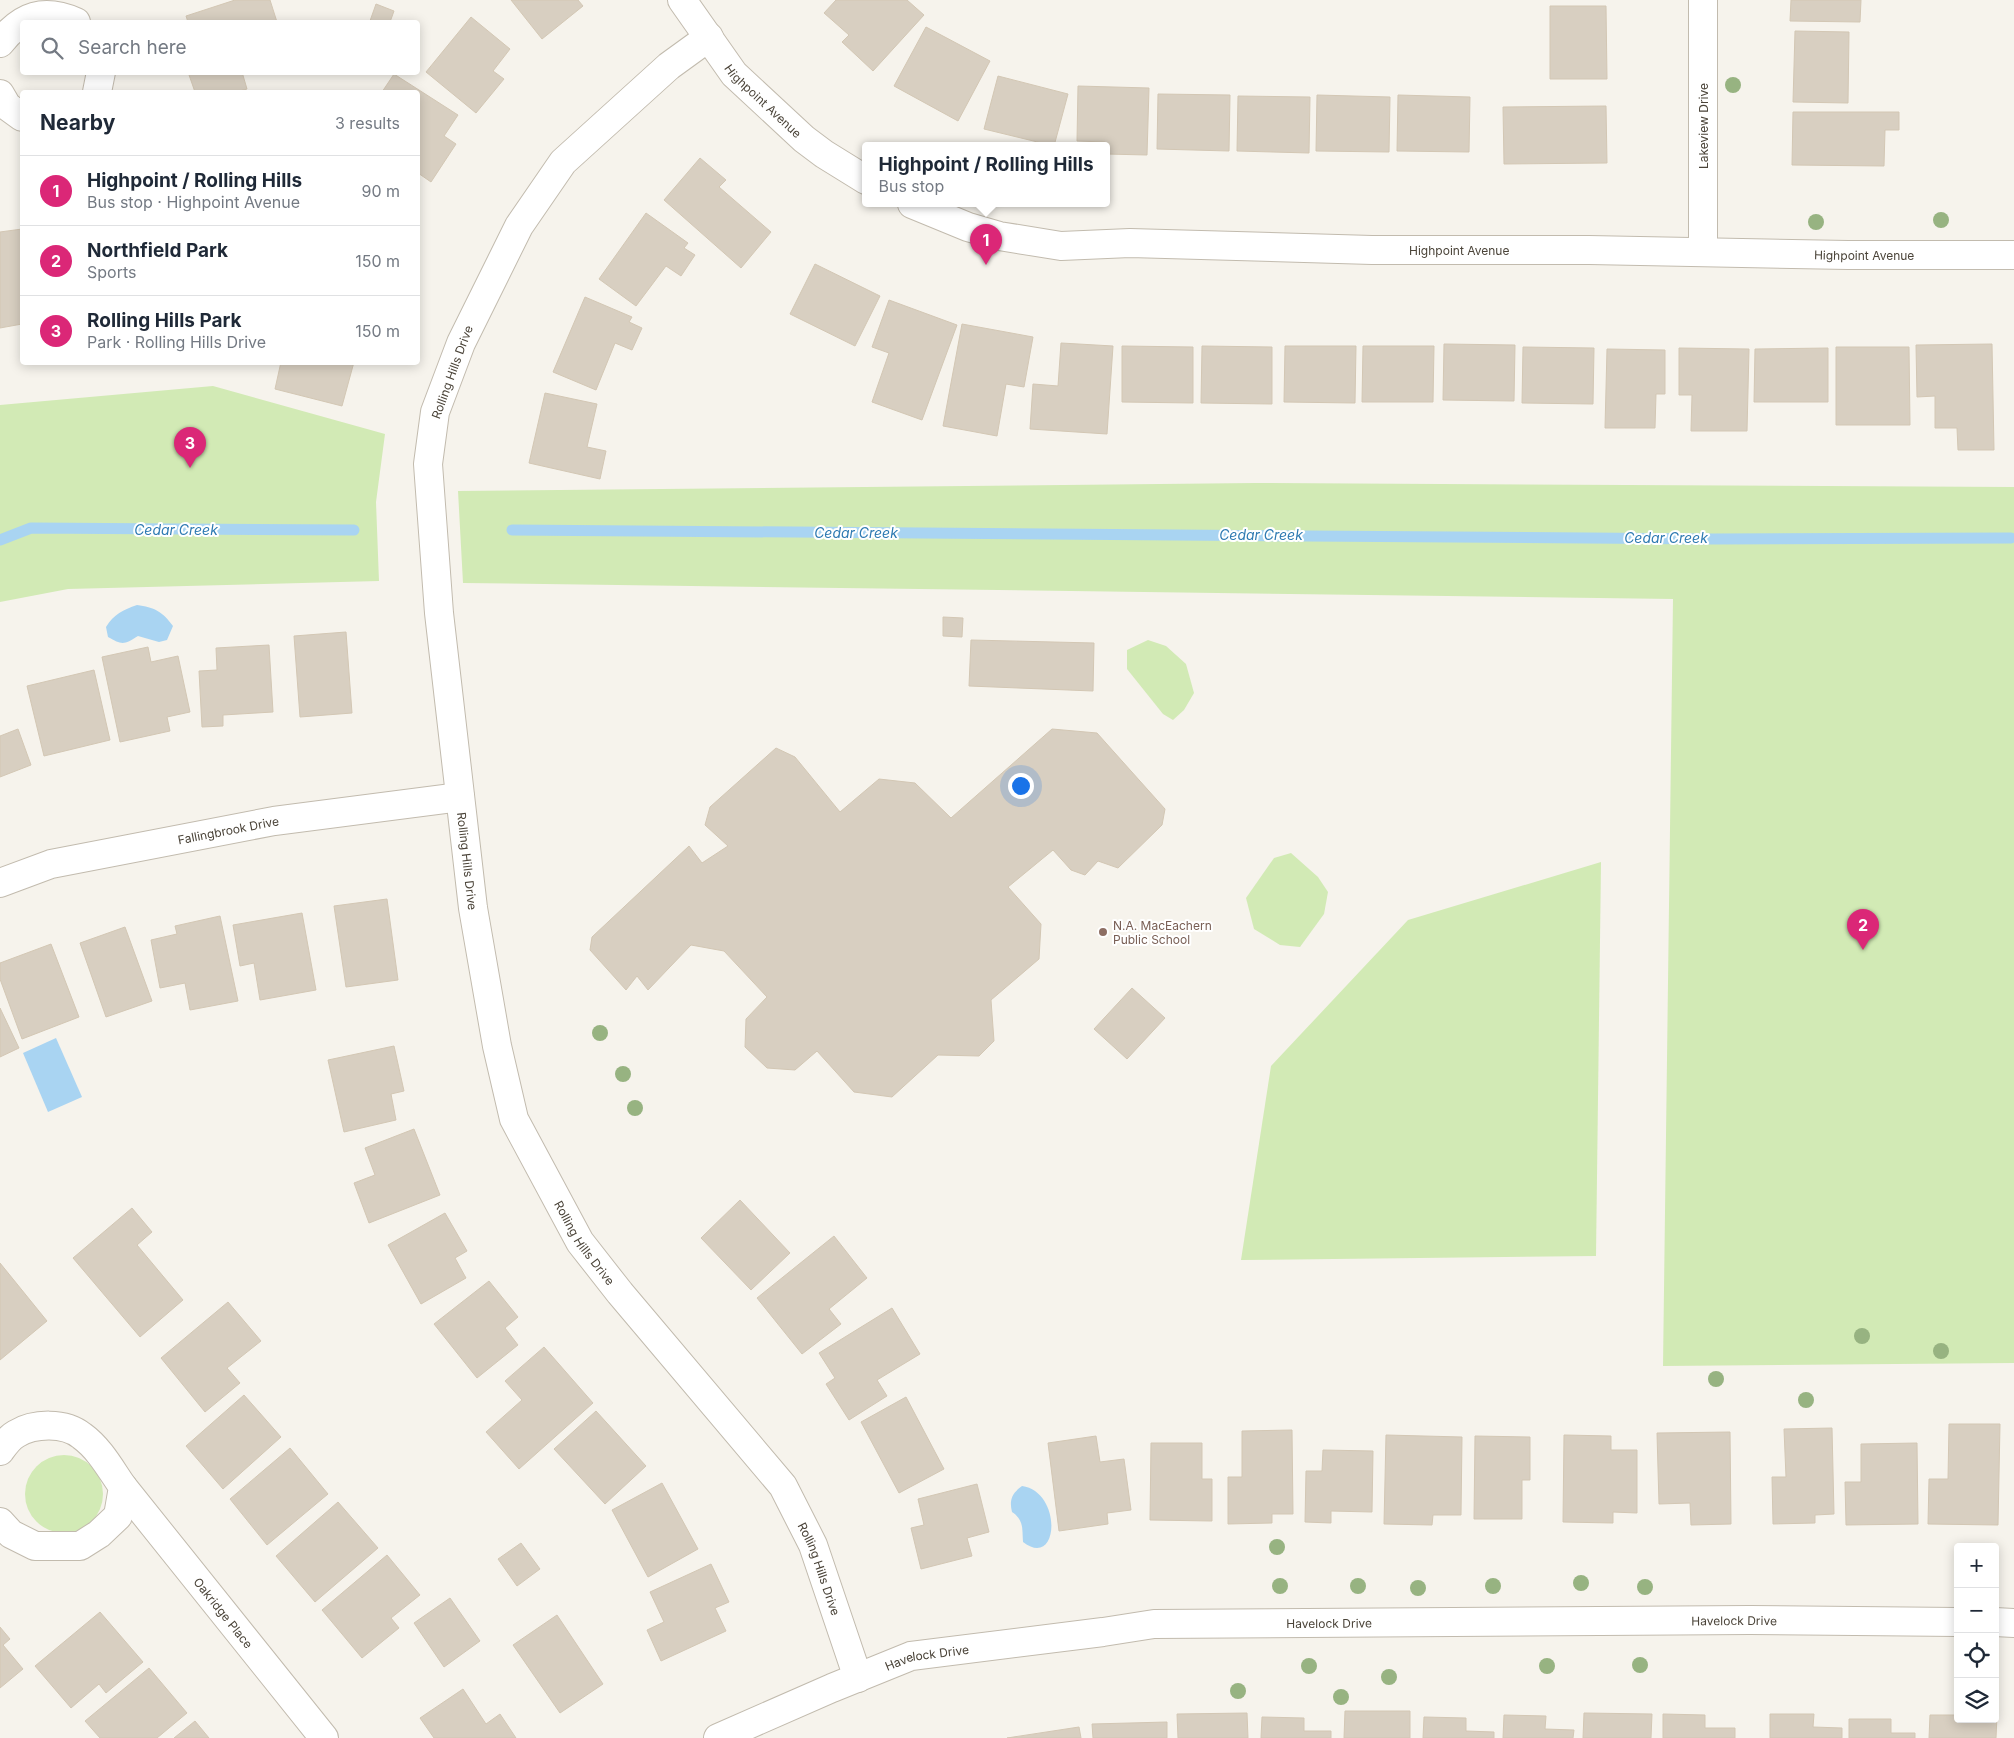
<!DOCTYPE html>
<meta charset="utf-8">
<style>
:root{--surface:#fff;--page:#f2f2f3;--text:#1f2937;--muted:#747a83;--line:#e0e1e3;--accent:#db2777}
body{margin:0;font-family:Inter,sans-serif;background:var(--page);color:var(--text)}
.controls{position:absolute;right:15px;bottom:15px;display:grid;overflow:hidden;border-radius:5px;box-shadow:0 2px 12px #0003}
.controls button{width:45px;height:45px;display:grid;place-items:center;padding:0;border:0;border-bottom:1px solid var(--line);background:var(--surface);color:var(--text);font:25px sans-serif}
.you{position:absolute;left:1020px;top:785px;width:18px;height:18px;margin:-12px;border:4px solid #fff;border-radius:50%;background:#1a73e8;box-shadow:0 0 0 8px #1a73e833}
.badge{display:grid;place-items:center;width:32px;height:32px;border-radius:50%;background:var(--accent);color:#fff;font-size:16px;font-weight:700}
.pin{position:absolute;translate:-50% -41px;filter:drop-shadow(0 1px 2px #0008)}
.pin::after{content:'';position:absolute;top:26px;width:18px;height:15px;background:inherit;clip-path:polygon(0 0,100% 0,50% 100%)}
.popup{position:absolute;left:862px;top:142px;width:248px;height:65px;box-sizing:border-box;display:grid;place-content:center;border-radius:5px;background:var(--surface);filter:drop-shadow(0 1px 4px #0005);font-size:16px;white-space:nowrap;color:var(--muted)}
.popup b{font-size:19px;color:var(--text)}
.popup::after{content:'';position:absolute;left:50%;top:100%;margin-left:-10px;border:10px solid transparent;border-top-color:var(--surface)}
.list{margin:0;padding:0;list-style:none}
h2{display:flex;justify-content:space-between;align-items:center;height:65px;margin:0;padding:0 20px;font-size:21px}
h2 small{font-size:16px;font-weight:400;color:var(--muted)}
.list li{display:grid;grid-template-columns:32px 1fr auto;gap:15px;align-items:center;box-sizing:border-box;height:70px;padding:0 20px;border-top:1px solid var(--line)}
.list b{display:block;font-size:19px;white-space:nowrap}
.list p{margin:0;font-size:16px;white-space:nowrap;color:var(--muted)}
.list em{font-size:16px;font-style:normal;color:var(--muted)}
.icon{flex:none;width:28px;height:28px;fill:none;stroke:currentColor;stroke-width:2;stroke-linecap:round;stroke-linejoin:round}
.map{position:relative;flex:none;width:2014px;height:1738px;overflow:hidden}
.search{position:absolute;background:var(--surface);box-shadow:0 2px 12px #0003;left:20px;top:20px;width:400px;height:55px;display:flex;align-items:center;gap:12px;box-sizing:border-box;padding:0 18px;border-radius:5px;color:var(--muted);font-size:19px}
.panel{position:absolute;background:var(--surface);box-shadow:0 2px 12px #0003;left:20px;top:90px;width:400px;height:275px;border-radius:5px}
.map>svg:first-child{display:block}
</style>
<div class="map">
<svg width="2014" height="1738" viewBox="0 0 2014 1738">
<rect width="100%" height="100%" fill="#f6f3ec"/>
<g fill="#d2eab5">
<path d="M213,386L385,434L376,502L379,581L68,589L0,602V405Z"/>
<path d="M1255,483L2014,487V1363L1663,1366L1673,599L463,583L458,491Z"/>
<path d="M1148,640L1166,646L1186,664L1194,693L1184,710L1173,720L1163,714L1127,669V650Z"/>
<path d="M1291,853L1318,877L1328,892L1324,914L1300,947L1280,945L1254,929L1246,898L1274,858Z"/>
<path d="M1601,862L1596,1256L1241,1260L1271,1066L1408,920Z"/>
<circle cx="64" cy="1494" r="39"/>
</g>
<g fill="#a9d4f2">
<path d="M137,605C154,607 163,612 173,626L167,640L159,642L138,636C124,645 122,645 108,637L106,627C114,614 123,610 137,605Z"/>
<path d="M56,1038L82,1097L48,1112L23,1053Z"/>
<path d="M1022,1486C1063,1492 1059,1570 1023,1542C1022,1528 1024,1520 1012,1512C1009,1500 1012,1493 1022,1486Z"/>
</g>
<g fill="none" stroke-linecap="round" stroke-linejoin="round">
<g stroke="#a9d4f2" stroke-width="11">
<path d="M512,530L1713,539L2011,538"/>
<path d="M0,540L31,528L354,530"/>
</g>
</g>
<g fill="#d8cfc1" stroke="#d3c7b4">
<path d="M235,0H270L277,22H188L186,16Z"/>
<path d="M511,0H578L583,6L542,39Z"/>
<path d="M836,0H907L924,15L873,71L842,42L849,35L824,13Z"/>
<path d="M1791,0H1861L1860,22L1790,21Z"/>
<path d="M376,4L394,11L390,22L370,21Z"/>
<path d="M1550,6H1606L1607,79H1550Z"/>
<path d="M471,17L510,49L493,71L504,79L476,113L426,72Z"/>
<path d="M926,27L990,61L958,121L894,86Z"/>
<path d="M1795,31L1849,32L1848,103L1793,102Z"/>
<path d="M188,72H242L247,89L236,92H195Z"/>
<path d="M394,74L458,115L444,136L456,144L431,182L418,173V92H382Z"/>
<path d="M998,76L1068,94L1054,146L984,129Z"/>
<path d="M1078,86L1149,88L1147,155L1106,154L1105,142L1077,141Z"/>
<path d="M1158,94L1230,95L1229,151L1157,149Z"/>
<path d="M1317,95L1390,97L1389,152L1316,151Z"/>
<path d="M1398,95L1470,97L1469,152L1397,151Z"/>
<path d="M1238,96L1310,97L1309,153L1237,151Z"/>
<path d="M1606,106L1607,163L1504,164L1503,107Z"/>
<path d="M1793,112H1899V130H1885L1884,166L1792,165Z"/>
<path d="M700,158L726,180L719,187L771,232L741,268L664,200Z"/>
<path d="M646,213L688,243L684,248L695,255L681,276L666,266L636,306L599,279Z"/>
<path d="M22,229V324L0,328V232Z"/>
<path d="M815,264L880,296L855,346L790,314Z"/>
<path d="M585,297L632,317L629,322L642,328L632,350L615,343L596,390L553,372Z"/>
<path d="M889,300L957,325L922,420L872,402L889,353L872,347Z"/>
<path d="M962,324L1033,337L1024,387L1006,384L997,436L943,426Z"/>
<path d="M1061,343L1113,346L1107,434L1030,429L1033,384L1058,386Z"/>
<path d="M1444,344L1515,345L1514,401L1443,400Z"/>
<path d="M1992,344L1994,450H1958L1957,428H1935V396L1917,397L1916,345Z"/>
<path d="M1122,346L1193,347V403L1122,402Z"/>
<path d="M1202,346L1272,347V404L1201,403Z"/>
<path d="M1285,346H1356L1355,403L1284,402Z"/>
<path d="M1363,346H1434L1433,402H1362Z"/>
<path d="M1523,347L1594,348L1593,404L1522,403Z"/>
<path d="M1836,347H1909L1910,425H1836Z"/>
<path d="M1679,348L1749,349L1747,431H1691L1692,395H1679Z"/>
<path d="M1828,348V402H1754L1755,349Z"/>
<path d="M1607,349L1665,350V394H1656L1655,428H1605Z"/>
<path d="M281,362H354L342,406L275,389Z"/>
<path d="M545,393L597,404L587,447L606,451L600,479L529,463Z"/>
<path d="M943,617L963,618L962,637L943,636Z"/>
<path d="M346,632L352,713L300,717L294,636Z"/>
<path d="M971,640L1094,643L1093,691L969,686Z"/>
<path d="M269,645L273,712L223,715V726L202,727L199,671L217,670L216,648Z"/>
<path d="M148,647L151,662L178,656L190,712L167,717L170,731L120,742L102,657Z"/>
<path d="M94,670L110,740L44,756L27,686Z"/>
<path d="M18,729L31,765L0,777V736Z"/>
<path d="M1052,729L1097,733L1165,809L1162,825L1118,868L1098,861L1085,875L1071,870L1053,850L1008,887L1041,924L1039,959L991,1000L994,1041L979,1056L938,1055L892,1097L854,1092L817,1051L795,1070L767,1068L745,1047L746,1019L767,997L724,951L691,945L648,990L637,976L626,990L590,950L592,937L689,846L702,863L728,846L705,825L710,807L776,748L795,757L840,812L879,779L915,783L951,818Z"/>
<path d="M387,899L398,980L346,987L334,906Z"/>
<path d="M302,913L316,990L260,1000L254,963L240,966L233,925Z"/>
<path d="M220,916L238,1001L190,1010L185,983L160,988L151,940L177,934L175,926Z"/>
<path d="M125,927L152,1001L106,1017L80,943Z"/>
<path d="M51,944L79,1017L22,1039L0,979V963Z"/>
<path d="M1132,988L1165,1018L1127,1059L1094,1029Z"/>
<path d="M0,1008L19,1048L0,1057Z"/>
<path d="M394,1046L404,1091L391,1094L396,1120L344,1132L328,1060Z"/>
<path d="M414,1129L440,1195L369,1223L354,1183L375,1175L365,1148Z"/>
<path d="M740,1200L790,1253L751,1290L701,1238Z"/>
<path d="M132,1208L152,1232L137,1245L183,1300L140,1337L73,1258Z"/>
<path d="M445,1213L467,1251L455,1258L466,1278L421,1304L388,1245Z"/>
<path d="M834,1236L867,1278L829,1309L841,1324L802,1354L757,1298Z"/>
<path d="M0,1263L47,1321L0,1360Z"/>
<path d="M489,1281L518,1317L505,1328L518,1345L477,1378L434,1324Z"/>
<path d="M228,1302L261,1341L227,1368L240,1383L205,1412L161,1358Z"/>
<path d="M892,1308L920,1354L877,1380L887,1396L849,1420L826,1384L835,1378L819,1353Z"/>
<path d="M544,1347L593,1403L519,1469L486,1432L522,1400L505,1381Z"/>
<path d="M244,1395L281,1437L223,1489L186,1446Z"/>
<path d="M906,1397L944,1469L899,1493L861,1422Z"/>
<path d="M596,1411L646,1466L605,1504L554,1449Z"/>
<path d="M1949,1424H2000L1998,1525L1928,1524L1929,1479H1948Z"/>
<path d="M1832,1428L1834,1514L1815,1515V1523L1773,1524L1772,1477H1786L1784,1429Z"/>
<path d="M1292,1430L1293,1514H1272V1523L1228,1524V1477H1242V1431Z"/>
<path d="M1730,1432L1731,1524L1691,1525L1690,1503L1659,1504L1657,1433Z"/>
<path d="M1386,1435L1462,1437L1461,1515H1433L1432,1525L1384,1524Z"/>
<path d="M1564,1435L1611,1436V1450H1637V1513L1613,1512V1523L1563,1522Z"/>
<path d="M1096,1436L1100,1462L1124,1459L1131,1510L1107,1513L1108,1524L1059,1531L1048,1443Z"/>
<path d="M1475,1436L1530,1437V1480H1522V1519H1474Z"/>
<path d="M1151,1443H1202V1479H1212V1521L1150,1520Z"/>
<path d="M1917,1443L1918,1524L1846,1525L1845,1482H1861V1444Z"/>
<path d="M290,1448L328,1494L267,1545L230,1499Z"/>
<path d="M1323,1450L1373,1451L1372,1512L1331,1511V1523L1305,1522L1306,1471H1322Z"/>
<path d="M662,1483L698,1549L648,1577L612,1510Z"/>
<path d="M977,1484L989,1532L967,1538L972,1556L921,1569L911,1528L924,1525L918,1499Z"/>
<path d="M338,1502L378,1548L315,1602L276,1556Z"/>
<path d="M521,1543L540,1569L517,1586L498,1559Z"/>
<path d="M387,1555L420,1595L391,1618L399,1628L362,1658L322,1610Z"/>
<path d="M711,1564L729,1602L715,1608L726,1631L661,1661L647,1630L664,1622L650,1592Z"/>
<path d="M450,1598L480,1641L444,1667L414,1623Z"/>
<path d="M100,1612L143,1662L106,1693L99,1684L71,1708L35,1666Z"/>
<path d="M557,1615L603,1684L560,1713L513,1645Z"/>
<path d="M0,1627L10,1639L3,1645L23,1669L0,1688Z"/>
<path d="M149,1668L187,1713L157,1738H100L85,1721Z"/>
<path d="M463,1689L486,1724L500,1714L516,1738H434L420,1718Z"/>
<path d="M1345,1711H1410V1738H1344Z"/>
<path d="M1247,1713L1248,1738H1178L1177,1714Z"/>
<path d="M1584,1713L1652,1714L1651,1738H1583Z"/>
<path d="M1663,1714L1705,1715V1728H1735V1738H1663Z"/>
<path d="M1770,1714H1814L1813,1727L1842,1728V1738H1770Z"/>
<path d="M1504,1715L1546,1716L1545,1729L1574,1730L1573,1738H1503Z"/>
<path d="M1930,1715H1958V1719H1995L1997,1715L1996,1738H1929Z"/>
<path d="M1262,1717L1304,1718V1731H1331V1738H1261Z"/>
<path d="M1424,1717L1466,1718V1731L1494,1732V1738H1423Z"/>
<path d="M1849,1719H1891V1733H1915V1738H1849Z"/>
<path d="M195,1721L209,1738H174Z"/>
<path d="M1167,1722V1738H1093L1092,1724Z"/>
<path d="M1079,1727L1081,1738H1007Z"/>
</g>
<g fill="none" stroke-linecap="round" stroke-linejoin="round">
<defs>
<g id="street">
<path id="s1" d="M682,0L734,74L804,139L824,154L866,180"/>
<path d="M1703,0V252"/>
<path id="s2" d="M709,37L669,66L563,162L519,226L461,343L435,412L428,464L439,613L473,908L497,1046L514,1119L580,1242L620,1293L783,1486L813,1545L858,1678"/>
<path d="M0,43C22,15 44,8 76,22"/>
<path d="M97,92L101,72"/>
<path d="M0,94L7,106L22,117"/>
<path id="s3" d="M912,204L968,227L999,236L1061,246L1130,243L1372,250H1589L1848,255H2014"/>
<path id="s4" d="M0,883L51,864L274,821L460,797"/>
<path d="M0,1451C5,1444 9,1438 16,1434C34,1423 65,1422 82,1436C100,1449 111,1470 123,1487L118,1516L99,1534L80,1546H35L11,1534L0,1522"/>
<path id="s5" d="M123,1487L324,1738"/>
<path d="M1995,1622L2014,1623"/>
<path id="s6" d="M718,1738L832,1688L911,1656L1103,1632L1154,1624L1750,1620L1958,1622"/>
</g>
</defs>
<use href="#street" stroke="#c2bbae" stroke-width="30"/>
<use href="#street" stroke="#fff" stroke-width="28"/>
</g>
<g fill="#97b381">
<circle cx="1733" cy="85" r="8"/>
<circle cx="1941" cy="220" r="8"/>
<circle cx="1816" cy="222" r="8"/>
<circle cx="600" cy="1033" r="8"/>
<circle cx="623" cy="1074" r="8"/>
<circle cx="635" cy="1108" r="8"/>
<circle cx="1862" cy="1336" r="8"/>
<circle cx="1941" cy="1351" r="8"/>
<circle cx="1716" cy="1379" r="8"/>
<circle cx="1806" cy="1400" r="8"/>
<circle cx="1277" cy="1547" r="8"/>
<circle cx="1581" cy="1583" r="8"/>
<circle cx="1280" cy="1586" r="8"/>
<circle cx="1358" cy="1586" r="8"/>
<circle cx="1493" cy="1586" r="8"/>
<circle cx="1645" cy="1587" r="8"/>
<circle cx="1418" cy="1588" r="8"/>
<circle cx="1640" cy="1665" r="8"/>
<circle cx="1309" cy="1666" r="8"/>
<circle cx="1547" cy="1666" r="8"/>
<circle cx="1389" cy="1677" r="8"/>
<circle cx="1238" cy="1691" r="8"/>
<circle cx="1341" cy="1697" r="8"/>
</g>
<circle fill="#8d6e63" stroke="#fff" stroke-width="2" cx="1103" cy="932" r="5"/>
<g text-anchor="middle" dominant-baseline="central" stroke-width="4" stroke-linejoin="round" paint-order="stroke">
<g font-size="12" fill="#4b4439" stroke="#fff">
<text stroke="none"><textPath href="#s1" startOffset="130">Highpoint Avenue</textPath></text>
<text transform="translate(1703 126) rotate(-90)">Lakeview Drive</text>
<text stroke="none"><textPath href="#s3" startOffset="554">Highpoint Avenue</textPath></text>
<text stroke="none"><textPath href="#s3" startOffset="959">Highpoint Avenue</textPath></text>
<text transform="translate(452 372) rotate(-70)">Rolling Hills Drive</text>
<text stroke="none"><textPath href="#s4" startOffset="235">Fallingbrook Drive</textPath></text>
<text stroke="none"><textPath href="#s2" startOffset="926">Rolling Hills Drive</textPath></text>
<text stroke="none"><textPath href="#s2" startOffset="1331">Rolling Hills Drive</textPath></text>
<text stroke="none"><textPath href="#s2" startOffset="1736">Rolling Hills Drive</textPath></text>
<text stroke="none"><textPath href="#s5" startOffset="161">Oakridge Place</textPath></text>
<text stroke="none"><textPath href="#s6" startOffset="1035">Havelock Drive</textPath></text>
<text stroke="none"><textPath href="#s6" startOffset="630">Havelock Drive</textPath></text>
<text stroke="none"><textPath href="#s6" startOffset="225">Havelock Drive</textPath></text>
</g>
<g font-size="12" fill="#785e54" stroke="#fff" text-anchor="start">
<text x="1113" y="925">N.A. MacEachern<tspan x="1113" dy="14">Public School</tspan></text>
</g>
<g font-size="14" font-style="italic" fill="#2e7ab2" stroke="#fff">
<text x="176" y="529">Cedar Creek</text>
<text x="856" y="532">Cedar Creek</text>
<text x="1261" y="534">Cedar Creek</text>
<text x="1666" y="537">Cedar Creek</text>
</g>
</g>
</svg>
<div class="controls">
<button>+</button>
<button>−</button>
<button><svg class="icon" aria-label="locate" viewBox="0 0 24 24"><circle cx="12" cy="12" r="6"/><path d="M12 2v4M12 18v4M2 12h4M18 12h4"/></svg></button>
<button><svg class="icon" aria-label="layers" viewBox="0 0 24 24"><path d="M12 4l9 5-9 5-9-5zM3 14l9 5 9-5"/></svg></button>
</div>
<div class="you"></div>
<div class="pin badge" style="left:986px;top:265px">1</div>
<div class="popup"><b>Highpoint / Rolling Hills</b>Bus stop</div>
<div class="pin badge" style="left:1863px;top:950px">2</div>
<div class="pin badge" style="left:190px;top:468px">3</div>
<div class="search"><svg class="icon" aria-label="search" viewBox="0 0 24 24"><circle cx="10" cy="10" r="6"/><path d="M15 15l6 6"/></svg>Search here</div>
<section class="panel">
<h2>Nearby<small>3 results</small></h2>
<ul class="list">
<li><span class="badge">1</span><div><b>Highpoint / Rolling Hills</b><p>Bus stop · Highpoint Avenue</p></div><em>90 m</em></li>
<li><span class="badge">2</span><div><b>Northfield Park</b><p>Sports</p></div><em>150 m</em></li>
<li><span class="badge">3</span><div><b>Rolling Hills Park</b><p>Park · Rolling Hills Drive</p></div><em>150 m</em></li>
</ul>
</section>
</div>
